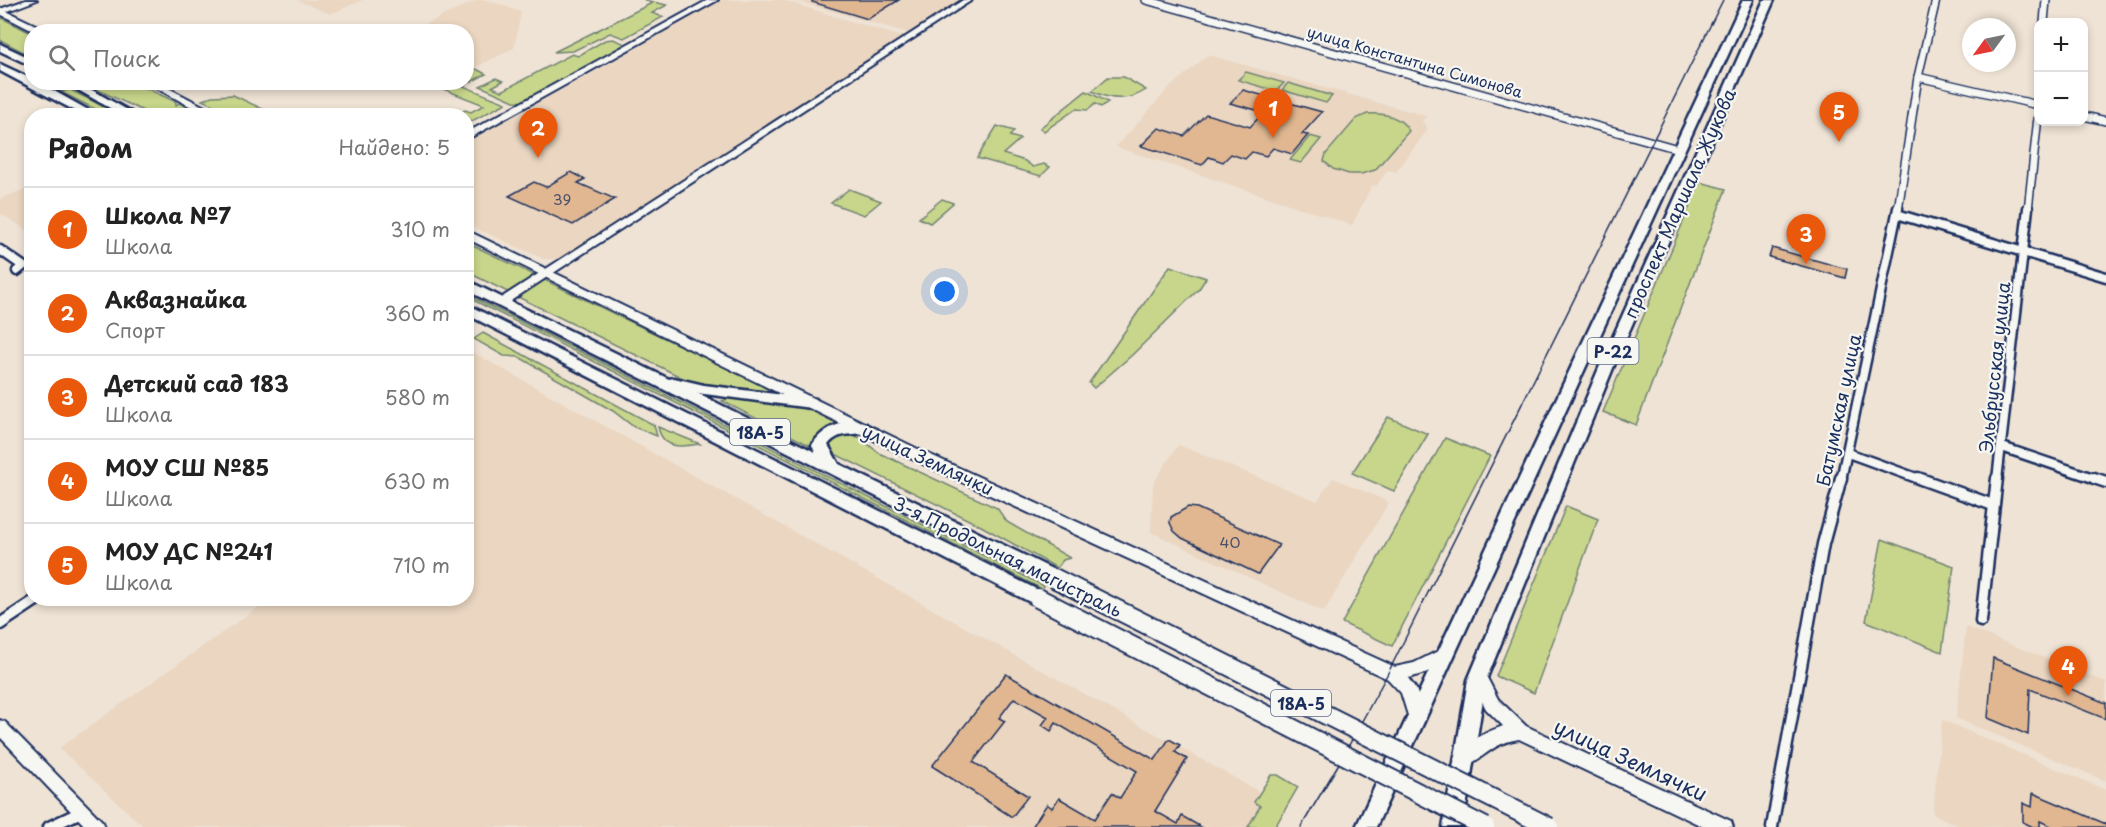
<!DOCTYPE html>
<html lang="ru">
<meta charset="utf-8">
<style>
:root{--surface:#fff;--page:#f2f2f2;--text:#222;--muted:#767676;--line:#e0e0e0;--accent:#ea580c}
body{margin:0;font-family:"Playpen Sans",sans-serif;background:var(--page);color:var(--text)}
.controls{position:absolute;right:18px;top:18px;display:grid;overflow:hidden;border-radius:12px;box-shadow:0 3px 9px #0003}
.controls button{width:54px;height:54px;display:grid;place-items:center;padding:0;border:0;border-bottom:2px solid var(--line);background:var(--surface);color:var(--text);font:30px sans-serif}
.compass{position:absolute;left:1962px;top:18px;width:54px;height:54px;border-radius:50%;background:var(--surface);box-shadow:0 3px 9px #0003;rotate:237deg}
.you{position:absolute;left:945px;top:292px;width:21px;height:21px;margin:-15px;border:4px solid #fff;border-radius:50%;background:#1a73e8;box-shadow:0 0 0 9px #1a73e833}
.badge{display:grid;place-items:center;width:39px;height:39px;border-radius:50%;background:var(--accent);color:#fff;font-size:20px;font-weight:700}
.pin{position:absolute;translate:-50% -50px;filter:drop-shadow(0 2px 3px #0008)}
.pin::after{content:'';position:absolute;top:32px;width:21px;height:18px;background:inherit;clip-path:polygon(0 0,100% 0,50% 100%)}
.list{margin:0;padding:0;list-style:none}
h2{display:flex;justify-content:space-between;align-items:center;height:78px;margin:0;padding:0 24px;font-size:26px}
h2 small{font-size:20px;font-weight:400;color:var(--muted)}
.list li{display:grid;grid-template-columns:39px 1fr auto;gap:18px;align-items:center;box-sizing:border-box;height:84px;padding:0 24px;border-top:2px solid var(--line)}
.list b{display:block;font-size:22px;white-space:nowrap}
.list p{margin:0;font-size:20px;white-space:nowrap;color:var(--muted)}
.list em{font-size:20px;font-style:normal;color:var(--muted)}
.icon{flex:none;width:33px;height:33px;fill:none;stroke:currentColor;stroke-width:2;stroke-linecap:round;stroke-linejoin:round}
.map{position:relative;flex:none;width:2106px;height:827px;overflow:hidden}
.search{position:absolute;background:var(--surface);box-shadow:0 3px 9px #0003;left:24px;top:24px;width:450px;height:66px;display:flex;align-items:center;gap:15px;box-sizing:border-box;padding:0 21px;border-radius:24px;color:var(--muted);font-size:22px}
.panel{position:absolute;background:var(--surface);box-shadow:0 3px 9px #0003;left:24px;top:108px;width:450px;height:498px;border-radius:24px}
.map>svg:first-child{display:block}
</style>
<div class="map">
<svg width="2106" height="827" viewBox="0 0 2106 827">
<rect width="100%" height="100%" fill="#efe3d5"/>
<filter id="ink" filterUnits="userSpaceOnUse"><feTurbulence type="fractalNoise" baseFrequency=".0167" numOctaves="2"/><feDisplacementMap in="SourceGraphic" scale="12" xChannelSelector="R" yChannelSelector="G"/><feConvolveMatrix kernelMatrix="1 2 1 2 8 2 1 2 1" color-interpolation-filters="sRGB"/></filter>
<g filter="url(#ink)">
<g fill="#ead6c1">
<path d="M297,0H363L330,14Z"/>
<path d="M478,0H487L521,12L514,48L468,71L466,32H408Z"/>
<path d="M720,0H782L905,38L571,254L559,259H544L467,224V141L609,64Z"/>
<path d="M793,0H963L912,34Z"/>
<path d="M1208,55L1426,116L1422,121L1428,129L1396,172L1388,170L1376,186L1372,185L1352,225L1116,147L1168,89Z"/>
<path d="M31,187V233L0,213V199Z"/>
<path d="M467,349L1272,799L1256,827H144L59,748L270,599L466,598Z"/>
<path d="M1178,445L1317,501L1333,478L1389,502L1324,612L1151,532L1153,484Z"/>
<path d="M1966,627L2106,682V781L1956,718Z"/>
<path d="M1942,720L2106,790V827H1961L1933,814Z"/>
</g>
<g fill="#c7d68a" stroke="#718274" stroke-width="1.5">
<path d="M644,0L667,5L652,13L663,17L624,38L610,33L573,51L554,52L652,3Z"/>
<path d="M0,17L31,33V56L0,40Z"/>
<path d="M613,39L623,43L625,47L523,102L514,101L480,86L496,78L503,81L492,87L502,91L572,54L578,56L605,40Z"/>
<path d="M474,68L486,74L463,86L506,103L472,121L467,119L466,116L456,115L465,110L471,112L484,105L428,83L466,82L467,71Z"/>
<path d="M1246,72L1284,83L1276,91L1238,80Z"/>
<path d="M1108,77H1124L1146,90C1128,102 1110,100 1092,91Z"/>
<path d="M43,83H57L120,115H107L61,92L69,90L60,91Z"/>
<path d="M83,83H135L176,102V105L179,103L205,115H152Z"/>
<path d="M1288,83L1332,96L1326,103L1282,90Z"/>
<path d="M1086,91L1108,102L1101,107L1095,104L1088,110L1076,109L1044,131L1040,128Z"/>
<path d="M233,95L275,115H235L202,100L212,96Z"/>
<path d="M1367,114C1383,113 1400,115 1409,131L1375,170L1361,174H1349L1333,169L1324,161L1326,154L1356,119Z"/>
<path d="M997,126L1014,131L1010,136L1020,139L1003,154L1025,161L1033,167L1044,164L1050,167L1041,176L977,158Z"/>
<path d="M1310,136L1321,139L1301,163L1290,160Z"/>
<path d="M1700,182L1726,189L1636,425L1603,412Z"/>
<path d="M849,189L881,201L864,215L831,203Z"/>
<path d="M942,199L953,203L930,223L919,218Z"/>
<path d="M466,242L761,385L768,389L767,391L699,386L467,272Z"/>
<path d="M1170,266L1206,278L1199,289L1132,355L1094,388L1089,383Z"/>
<path d="M466,294L1044,586L1042,589L467,297Z"/>
<path d="M483,333L654,425L657,436L634,427L613,411L519,357L504,356L474,339Z"/>
<path d="M731,398L811,408L844,424L823,431L815,441V448L722,401Z"/>
<path d="M1388,417L1428,434L1394,491L1352,473Z"/>
<path d="M658,427L700,444C681,447 663,450 658,427Z"/>
<path d="M841,435L859,437L879,453L997,508L1007,522L1070,558L1063,560L1057,568L981,526L835,454L830,445L833,439Z"/>
<path d="M1445,438L1490,456L1392,646L1342,623Z"/>
<path d="M1566,506L1598,519L1534,693L1496,676Z"/>
<path d="M1882,539L1954,566L1942,652L1866,621Z"/>
<path d="M1271,775H1278L1298,787L1275,827H1248L1260,806L1254,802Z"/>
</g>
<g fill="#e0b791" stroke="#1b2f5e" stroke-width="1.5">
<path d="M812,0H899L868,19L812,2Z"/>
<path d="M1243,90L1322,112L1302,134L1308,135L1292,154L1273,148L1266,156L1252,152L1245,159L1231,154L1223,162L1209,157L1202,165L1141,146L1159,128L1184,136L1206,114L1250,127L1264,112L1230,103Z"/>
<path d="M571,172L585,179L578,183L615,199L573,225L509,196L534,182L546,187Z"/>
<path d="M1772,248L1847,269L1845,278L1769,257Z"/>
<path d="M1188,507L1197,508L1279,545L1258,574L1182,538L1174,531L1170,523L1171,517Z"/>
<path d="M1993,658L2106,703V719L2030,689L2028,735L1988,718Z"/>
<path d="M1006,674L1155,760L1169,739L1180,745L1175,752L1187,759L1155,811L1178,824L1182,816L1201,827H1032L1047,804L1052,808L1059,798L1095,819L1112,793L1120,798L1137,771L1056,723L1051,731L1042,725L1048,717L1014,698L999,718L1005,721L973,762L1028,796L1012,817L932,766Z"/>
<path d="M2033,793L2106,824V827H2053L2040,821V827H2033L2023,822V803L2032,807Z"/>
</g>
<g fill="none" stroke-linecap="round" stroke-linejoin="round">
<defs>
<g id="minor-far2">
<path d="M1146,0L1678,149"/>
<path d="M2044,22L2046,0"/>
<path d="M1918,77L2038,105"/>
<path d="M2084,116L2106,121"/>
<path d="M1898,210L1918,77L1936,0"/>
<path d="M2028,210L2038,117"/>
</g>
<g id="minor-far1">
<path d="M1897,214L2106,277"/>
<path d="M0,250L23,266L17,271"/>
<path d="M2002,447L2099,480"/>
<path d="M1848,453L1922,480"/>
<path d="M1841,480L1898,208"/>
<path d="M1997,480L2028,208"/>
</g>
<g id="minor">
<path d="M1918,478L1993,505"/>
<path d="M2094,478L2106,482"/>
<path d="M1981,621L1997,478"/>
<path d="M0,624L39,598"/>
<path d="M49,827L81,812"/>
<path d="M1772,827L1823,544L1841,478"/>
</g>
<g id="tertiary">
<path d="M26,0H37L0,14V9Z"/>
<path d="M963,0H972L512,300L510,306H502L500,301L504,296Z"/>
<path d="M0,720L5,722L103,822L105,827H86L0,737Z"/>
</g>
<g id="secondary">
<path d="M708,0H718L466,140V133Z"/>
<path d="M0,8L46,30L47,32H35L0,14Z"/>
<path d="M145,82H157L222,116H208Z"/>
<path d="M466,230L922,451L1395,667L1414,663L1444,648L1450,650L1452,655C1446,667 1421,675 1408,678L1416,689L1425,717L1422,722L1416,725L1410,722L1401,693L1388,679L912,459L466,238Z"/>
<path d="M1478,670L1484,672L1498,699L1526,726L1731,821L1733,827H1704L1519,739C1491,743 1485,759 1463,767L1457,765L1454,759C1462,742 1487,732 1503,726L1486,709L1470,677L1472,672Z"/>
</g>
<g id="trunk">
<path d="M1743,0H1753L1376,827H1356Z"/>
<path d="M1764,0H1774L1613,368L1486,680L1463,827H1443L1468,680L1599,368Z"/>
<path d="M0,44L32,59V66L0,51Z"/>
<path d="M0,64L32,79V82H38L99,116H85L0,71Z"/>
<path d="M64,82H78L138,116H124Z"/>
<path d="M466,280L669,379L674,378L704,385L816,399L818,403L816,407L811,408L697,393L815,452L812,445C823,427 845,418 866,424L869,428L866,432C851,436 839,431 828,445L839,464L1060,573L1063,578L1060,583L1054,585L1048,583L466,290Z"/>
<path d="M466,304L1044,593L1047,598L1044,603L1038,605L1032,603L466,314Z"/>
</g>
</defs>
<use href="#minor-far2" stroke="#1b2f5e" stroke-width="10"/>
<use href="#minor-far1" stroke="#1b2f5e" stroke-width="13"/>
<use href="#minor" stroke="#1b2f5e" stroke-width="15"/>
<use href="#tertiary" stroke="#1b2f5e" stroke-width="4"/>
<use href="#secondary" stroke="#1b2f5e" stroke-width="4"/>
<use href="#trunk" stroke="#1b2f5e" stroke-width="5"/>
<use href="#minor-far2" stroke="#f6f6f2" stroke-width="7"/>
<use href="#minor-far1" stroke="#f6f6f2" stroke-width="8"/>
<use href="#minor" stroke="#f6f6f2" stroke-width="10"/>
<use href="#tertiary" fill="#f6f6f2" fill-rule="evenodd"/>
<use href="#secondary" fill="#f6f6f2" fill-rule="evenodd"/>
<use href="#trunk" fill="#f6f6f2" fill-rule="evenodd"/>
<path stroke="#1b2f5e" stroke-width="1.5" d="M1301,827L1341,760L1389,671L1723,0"/>
<defs>
<g id="trunk-bridge">
<path d="M1054,578L1549,827"/>
<path d="M1038,598L1485,827"/>
</g>
</defs>
<use href="#trunk-bridge" stroke="#1b2f5e" stroke-width="22" stroke-linecap="butt"/>
<use href="#trunk-bridge" stroke="#f6f6f2" stroke-width="18"/>
</g>
</g>
<g text-anchor="middle" dominant-baseline="central" stroke-width="4.5" stroke-linejoin="round" paint-order="stroke">
<g font-size="15" fill="#1b2f5e" stroke="#f6f6f2">
<text transform="translate(1415 61) rotate(16)">улица Константина Симонова</text>
</g>
<g font-size="15" fill="#4c516b">
<text x="562" y="198">39</text>
<text x="1230" y="541">40</text>
</g>
<g fill="#f6f6f2" stroke="#5d6b8a" stroke-width="1.5">
<rect x="1587.5" y="338" width="51" height="26" rx="4.5"/>
<rect x="730" y="419" width="60" height="26" rx="4.5"/>
<rect x="1271" y="690" width="60" height="26" rx="4.5"/>
</g>
<g font-size="16" font-weight="bold" fill="#1b2f5e">
<text x="1613" y="351">Р-22</text>
<text x="760" y="432">18А-5</text>
<text x="1301" y="703">18А-5</text>
</g>
<g font-size="18" fill="#1b2f5e" stroke="#f6f6f2">
<text transform="translate(1679 203) rotate(-66)">проспект Маршала Жукова</text>
<text transform="translate(1994 367) rotate(-84)">Эльбрусская улица</text>
<text transform="translate(1838 410) rotate(-78)">Батумская улица</text>
<text transform="translate(928 459) rotate(25)">улица Землячки</text>
<text transform="translate(1008 556) rotate(26)">3-я Продольная магистраль</text>
</g>
<g font-size="21" fill="#1b2f5e" stroke="#f6f6f2">
<text transform="translate(1631 759) rotate(25)">улица Землячки</text>
</g>
</g>
</svg>
<div class="controls">
<button>+</button>
<button>−</button>
</div>
<svg class="compass" viewBox="-18 -18 36 36"><path d="M0-13l5 13h-10z" fill="#e53935"/><path d="M0 13l5-13h-10z" fill="#767676"/></svg>
<div class="you"></div>
<div class="pin badge" style="left:1273px;top:138px">1</div>
<div class="pin badge" style="left:538px;top:158px">2</div>
<div class="pin badge" style="left:1806px;top:264px">3</div>
<div class="pin badge" style="left:2068px;top:696px">4</div>
<div class="pin badge" style="left:1839px;top:142px">5</div>
<div class="search"><svg class="icon" aria-label="search" viewBox="0 0 24 24"><circle cx="10" cy="10" r="6"/><path d="M15 15l6 6"/></svg>Поиск</div>
<section class="panel">
<h2>Рядом<small>Найдено: 5</small></h2>
<ul class="list">
<li><span class="badge">1</span><div><b>Школа №7</b><p>Школа</p></div><em>310 m</em></li>
<li><span class="badge">2</span><div><b>Аквазнайка</b><p>Спорт</p></div><em>360 m</em></li>
<li><span class="badge">3</span><div><b>Детский сад 183</b><p>Школа</p></div><em>580 m</em></li>
<li><span class="badge">4</span><div><b>МОУ СШ №85</b><p>Школа</p></div><em>630 m</em></li>
<li><span class="badge">5</span><div><b>МОУ ДС №241</b><p>Школа</p></div><em>710 m</em></li>
</ul>
</section>
</div>
